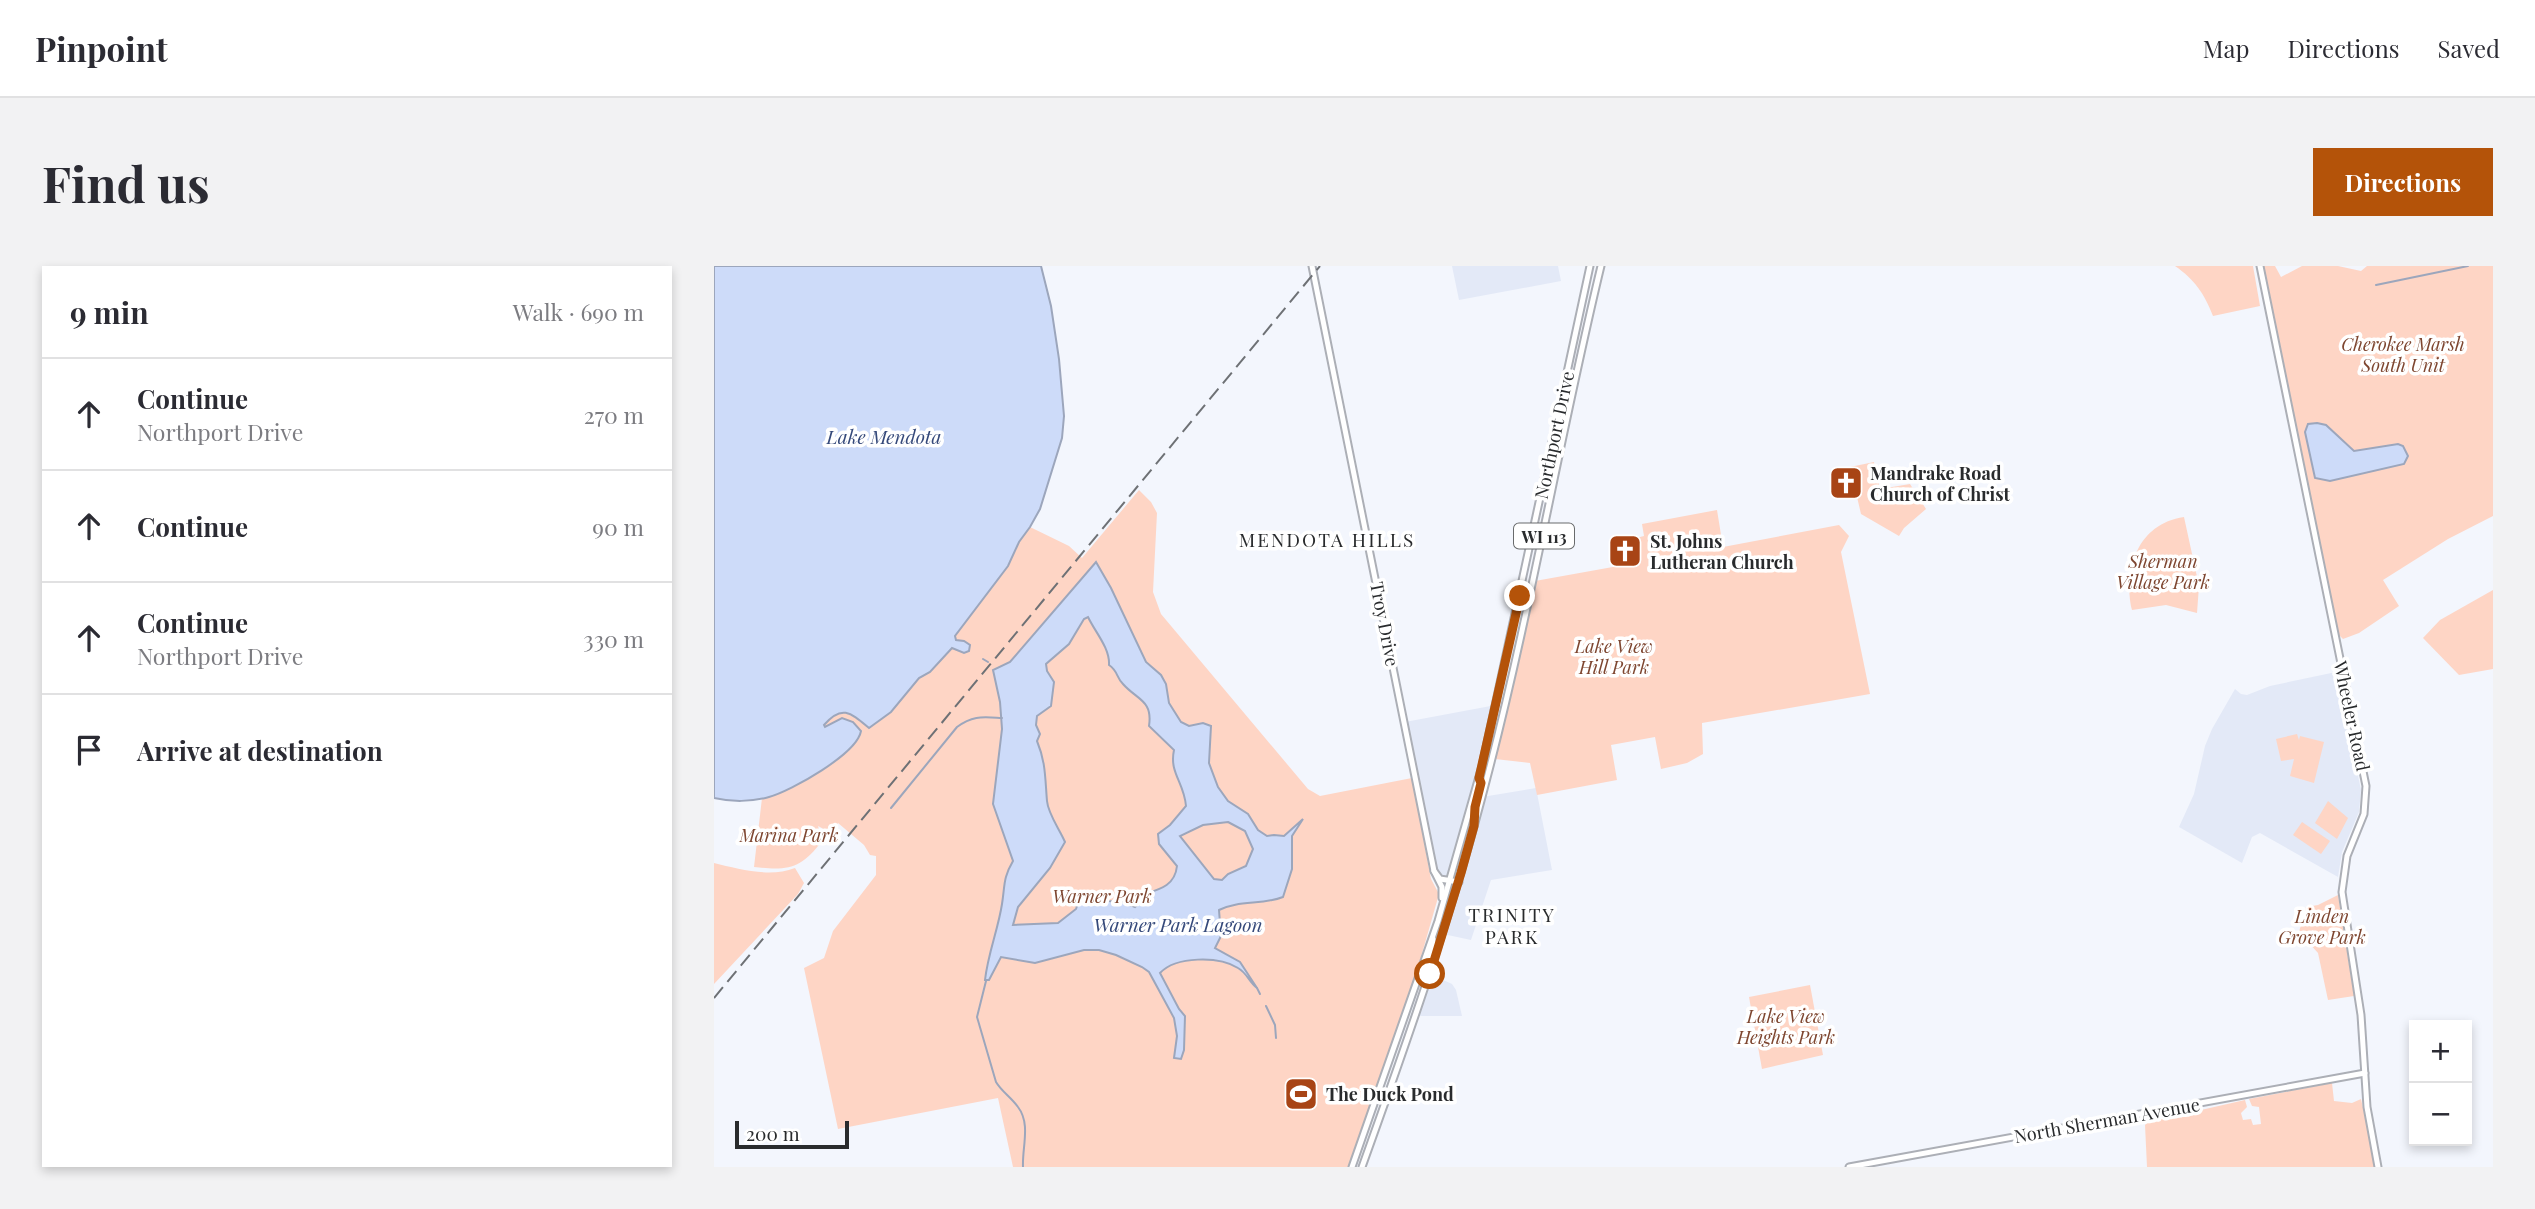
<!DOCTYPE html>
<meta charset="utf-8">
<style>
:root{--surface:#fff;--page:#f2f2f3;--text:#2b2b33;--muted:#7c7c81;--line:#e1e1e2;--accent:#b45309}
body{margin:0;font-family:"Playfair Display",serif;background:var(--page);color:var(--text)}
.controls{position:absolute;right:21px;bottom:21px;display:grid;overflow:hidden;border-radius:0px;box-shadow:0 4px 10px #0003}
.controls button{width:63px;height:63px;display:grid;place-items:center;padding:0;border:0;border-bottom:2px solid var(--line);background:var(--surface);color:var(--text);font:35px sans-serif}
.scale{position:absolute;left:21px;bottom:18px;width:114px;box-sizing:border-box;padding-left:7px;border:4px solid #292b2d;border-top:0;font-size:19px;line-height:24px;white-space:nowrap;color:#292b2d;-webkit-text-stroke:5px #fff;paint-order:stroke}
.stop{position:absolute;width:21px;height:21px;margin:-16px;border:5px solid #b45309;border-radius:50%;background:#fff}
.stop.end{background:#b45309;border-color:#fff;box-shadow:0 2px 7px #0008}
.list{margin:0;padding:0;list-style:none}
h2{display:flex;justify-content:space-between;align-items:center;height:91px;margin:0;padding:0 28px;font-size:30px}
h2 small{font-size:23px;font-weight:400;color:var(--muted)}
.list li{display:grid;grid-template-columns:46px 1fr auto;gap:21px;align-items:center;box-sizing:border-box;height:112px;padding:0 28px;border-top:2px solid var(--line)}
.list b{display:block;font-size:26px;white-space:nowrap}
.list p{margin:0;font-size:23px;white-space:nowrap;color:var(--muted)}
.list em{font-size:23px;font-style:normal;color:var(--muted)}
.icon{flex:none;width:38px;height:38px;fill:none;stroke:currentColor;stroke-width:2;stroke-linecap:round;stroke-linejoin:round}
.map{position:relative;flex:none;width:1779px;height:901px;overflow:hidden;border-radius:0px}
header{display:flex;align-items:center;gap:42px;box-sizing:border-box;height:98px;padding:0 35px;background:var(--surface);border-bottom:2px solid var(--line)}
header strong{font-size:33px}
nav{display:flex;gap:38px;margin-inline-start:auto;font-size:24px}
.intro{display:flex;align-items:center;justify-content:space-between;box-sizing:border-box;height:168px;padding:0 42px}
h1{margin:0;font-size:49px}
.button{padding:18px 32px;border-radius:0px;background:var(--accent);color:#fff;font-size:24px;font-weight:700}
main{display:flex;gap:42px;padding:0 42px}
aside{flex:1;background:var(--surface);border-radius:0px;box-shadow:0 4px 10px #0003}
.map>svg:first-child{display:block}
</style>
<header>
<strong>Pinpoint</strong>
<nav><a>Map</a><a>Directions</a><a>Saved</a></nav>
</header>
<div class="intro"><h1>Find us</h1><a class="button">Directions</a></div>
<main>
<aside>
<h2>9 min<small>Walk · 690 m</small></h2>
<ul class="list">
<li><svg class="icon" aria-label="ahead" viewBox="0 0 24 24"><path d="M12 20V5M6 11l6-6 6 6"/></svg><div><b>Continue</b><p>Northport Drive</p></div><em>270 m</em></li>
<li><svg class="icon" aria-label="ahead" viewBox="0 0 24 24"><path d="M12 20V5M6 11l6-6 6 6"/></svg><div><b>Continue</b></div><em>90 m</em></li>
<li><svg class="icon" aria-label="ahead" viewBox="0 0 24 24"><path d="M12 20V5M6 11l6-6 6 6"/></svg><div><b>Continue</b><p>Northport Drive</p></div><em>330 m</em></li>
<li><svg class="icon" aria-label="arrive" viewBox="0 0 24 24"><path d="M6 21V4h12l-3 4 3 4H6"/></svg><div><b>Arrive at destination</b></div></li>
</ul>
</aside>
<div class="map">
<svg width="1779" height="901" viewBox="0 0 1779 901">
<rect width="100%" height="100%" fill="#f3f6fd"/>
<g fill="#e3e9f7">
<path d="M738,0H844L847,15L745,34Z"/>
<path d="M1622,406L1647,524L1645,546L1628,586L1624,611L1546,567L1538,571L1528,597L1465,561L1480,528L1491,480L1498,463L1521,423L1527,428L1533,429L1556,420Z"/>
<path d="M782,439L736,616L722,609L691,456Z"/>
<path d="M822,522L838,604L777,614L757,674L729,668L768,531Z"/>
<path d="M716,708L738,718L742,724L748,750H701Z"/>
</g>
<g fill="#fed5c5" fill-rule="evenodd">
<path d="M1461,0H1539L1546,40L1499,50C1490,27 1481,14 1461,0Z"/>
<path d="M1550,0H1561L1567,11L1588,0H1624L1647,5L1653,0H1779V250L1734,273L1669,314L1685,340L1645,367L1629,373L1625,369ZM1591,166L1631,177L1640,185L1653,184L1690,198L1616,214L1601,212Z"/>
<path d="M1160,196L1166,223L1196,218L1212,243L1190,262L1185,270L1147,248L1136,201Z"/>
<path d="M425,224L437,236L443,247L439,326L447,348L594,523L606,530L698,512L717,613L725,628L699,719L635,901H299L284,832L124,863L90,702L110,692L119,665L162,609V590L156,589L150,579L124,557L117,567L104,560L108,575C87,603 74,605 40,601L48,532C85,522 120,499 146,471L110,461L115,454L128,445L146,454L152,460H159L177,446L205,412L224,397L238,382L250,387V375L242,374L241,370L294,300L305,276L316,261L355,280L368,292Z"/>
<path d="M1003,244L1009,281L1125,259L1135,270L1127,286L1156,428L988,457L989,488L973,497L947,503L941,471L897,479L903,514L823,529L816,497L781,493L821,315L921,297L918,273L930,270L928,258Z"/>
<path d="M1470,251L1485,320L1483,347L1452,339L1418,344C1409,304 1423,258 1470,251Z"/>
<path d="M1779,324V403L1745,409L1709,372L1726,354Z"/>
<path d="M1583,468L1585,474L1586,470L1610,476L1600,517L1576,510L1580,493L1567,495L1562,473Z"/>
<path d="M1614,535L1634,552L1623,573L1601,557Z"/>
<path d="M1588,556L1616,575L1607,588L1579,569Z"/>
<path d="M0,597C25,603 56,612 81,602L90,617L84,628L0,718Z"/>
<path d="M1624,629L1640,730L1614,734L1604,687L1585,666L1592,641L1604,639Z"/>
<path d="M1096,719L1109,789L1048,803L1035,731Z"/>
<path d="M1618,817L1620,835L1638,837L1647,833L1662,901H1433L1431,859L1434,856L1531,834L1533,841L1527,847L1529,854L1537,853L1539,859L1547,858L1545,841L1538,840L1535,833Z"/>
</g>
<g fill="#cddbf9" stroke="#9ca6bc" stroke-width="2" fill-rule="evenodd">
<path d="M0,0H327L337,40L345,93L350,150L348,172L326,243L316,261L305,276L294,300L241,370L242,374L250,375L256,379L255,385L250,387L238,382L216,406L205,412L177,446L155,462C137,447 128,438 110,459L111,461L128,452L139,456L147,465C143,488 77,525 55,531C38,536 17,536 0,532Z"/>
<path d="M1603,157L1612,159L1640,185L1684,178L1689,180L1694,190L1690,198L1616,215L1601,212L1591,166L1594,158Z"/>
<path d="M382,296L397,322L432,396L447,409L452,418L455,437L467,456L475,460L489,457L497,460L495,497L504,521L514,535L534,548L544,564L553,570L560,569L570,570L589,553L578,570V603L569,631C549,639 524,634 505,644L507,670L501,682L526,696L543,722C535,716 533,707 524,702C505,690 462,690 446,707L465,743L471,750L470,784L467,793L460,792L463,770L460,752L435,706L428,701L402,689L385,684H370L321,697L287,691L275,714H271C274,687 284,664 288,638C291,619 289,612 299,595L279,538L288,463L286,436L279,404L296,396ZM374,351C381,366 396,382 395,399C404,405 402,411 409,418C423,434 439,434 435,460L460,484C455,507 470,516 472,540L456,559L444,568L445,578L463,600C461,619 447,623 431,628L428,635L421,641L404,634C390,639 385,628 365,634L362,643L344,657L299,659L304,641L336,602L351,576C346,564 334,548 333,535C331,512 332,497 323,475L326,468L322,459L323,450L337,440L340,416L333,405L332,398L355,378L370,353ZM514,556L531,565L539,583L532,600L514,608L508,614L500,613L466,570L489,559Z"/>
</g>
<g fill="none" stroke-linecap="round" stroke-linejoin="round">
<g stroke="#9ca6bc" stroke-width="2">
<path d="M1662,19L1754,0"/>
<path d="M269,393L274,396"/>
<path d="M177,542L243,461C259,449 269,451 288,452"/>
<path d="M272,715L263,751L282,816C288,826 297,831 304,841C317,858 308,881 309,901"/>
<path d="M543,722L546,728"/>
<path d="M552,740L561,759L562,772"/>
</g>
<defs>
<g id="secondary">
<path d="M598,0L720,605L726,613L745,616"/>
<path d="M1546,0L1652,520L1650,548L1633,590L1628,626L1647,749L1653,841L1664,901"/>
<path d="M1135,901L1651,807"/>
</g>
<g id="primary">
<path d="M760,550L767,517L765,512"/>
<path d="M720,605L728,621V632"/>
<path d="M711,707L719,682V673"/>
<path d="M638,901L724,655L768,500L876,0"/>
<path d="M648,901C694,773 739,645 773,512C817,343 846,170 887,0"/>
</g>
</defs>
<use href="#secondary" stroke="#acafb6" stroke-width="9"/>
<use href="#primary" stroke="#acafb6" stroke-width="9"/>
<use href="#secondary" stroke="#fff" stroke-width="5"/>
<use href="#primary" stroke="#fff" stroke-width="5"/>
<path stroke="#6e7175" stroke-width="2" stroke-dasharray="14 7" stroke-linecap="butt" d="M0,732L606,0"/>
</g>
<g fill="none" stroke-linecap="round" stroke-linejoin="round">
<path stroke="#b45309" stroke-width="9" d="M716,708L747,607L760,560L761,541L767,517L765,512L806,330"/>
</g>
<defs>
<symbol id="church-square" viewBox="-11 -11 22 22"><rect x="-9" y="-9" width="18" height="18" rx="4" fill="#a84415" stroke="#fff"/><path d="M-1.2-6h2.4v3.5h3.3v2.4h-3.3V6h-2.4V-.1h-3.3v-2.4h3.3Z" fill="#fff"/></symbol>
<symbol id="stadium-square" viewBox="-11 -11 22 22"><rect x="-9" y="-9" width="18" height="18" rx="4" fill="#a84415" stroke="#fff"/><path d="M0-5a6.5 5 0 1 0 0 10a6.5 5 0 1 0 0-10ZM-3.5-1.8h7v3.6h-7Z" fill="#fff"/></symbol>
</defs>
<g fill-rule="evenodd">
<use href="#church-square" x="1113" y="198" width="38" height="38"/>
<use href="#church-square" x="892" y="266" width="38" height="38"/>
<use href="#stadium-square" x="568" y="809" width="38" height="38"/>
</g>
<g text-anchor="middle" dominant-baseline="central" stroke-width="7" stroke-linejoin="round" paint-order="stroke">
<rect fill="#fff" stroke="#696b6c" stroke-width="2" x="800" y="257.5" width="60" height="25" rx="5"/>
<g font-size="16" font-weight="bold" fill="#292b2d">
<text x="830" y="270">WI 113</text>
</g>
<g font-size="18" font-style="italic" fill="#7e4630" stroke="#fff">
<text x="1689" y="78">Cherokee Marsh<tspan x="1689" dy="21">South Unit</tspan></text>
<text x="1449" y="295">Sherman<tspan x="1449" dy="21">Village Park</tspan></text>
<text x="900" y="380">Lake View<tspan x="900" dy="21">Hill Park</tspan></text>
<text x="75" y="569">Marina Park</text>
<text x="388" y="630">Warner Park</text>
<text x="1608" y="650">Linden<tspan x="1608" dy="21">Grove Park</tspan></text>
<text x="1072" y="750">Lake View<tspan x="1072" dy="21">Heights Park</tspan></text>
</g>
<g font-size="18" fill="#292b2d" stroke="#fff">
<text transform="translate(840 169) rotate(-78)">Northport Drive</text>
<text transform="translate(671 358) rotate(79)">Troy Drive</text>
<text transform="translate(1638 450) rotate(78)">Wheeler Road</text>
<text transform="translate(1393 854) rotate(-10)">North Sherman Avenue</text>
</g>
<g font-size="18" font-weight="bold" fill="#292b2d" stroke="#fff" text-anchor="start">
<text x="1156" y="207">Mandrake Road<tspan x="1156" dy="21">Church of Christ</tspan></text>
<text x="936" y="275">St. Johns<tspan x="936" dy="21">Lutheran Church</tspan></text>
<text x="612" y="828">The Duck Pond</text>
</g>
<g font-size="19" font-style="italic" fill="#35497a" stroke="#fff">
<text x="170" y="170">Lake Mendota</text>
<text x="464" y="658">Warner Park Lagoon</text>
</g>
<g font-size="19" letter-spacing="2" fill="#292b2d" stroke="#fff">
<text x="613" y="273">MENDOTA HILLS</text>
<text x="798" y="648">TRINITY<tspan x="798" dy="22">PARK</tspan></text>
</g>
</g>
</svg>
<div class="controls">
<button>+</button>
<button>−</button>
</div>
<div class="scale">200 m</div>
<div class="stop" style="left:716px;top:708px"></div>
<div class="stop end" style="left:806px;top:330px"></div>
</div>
</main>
